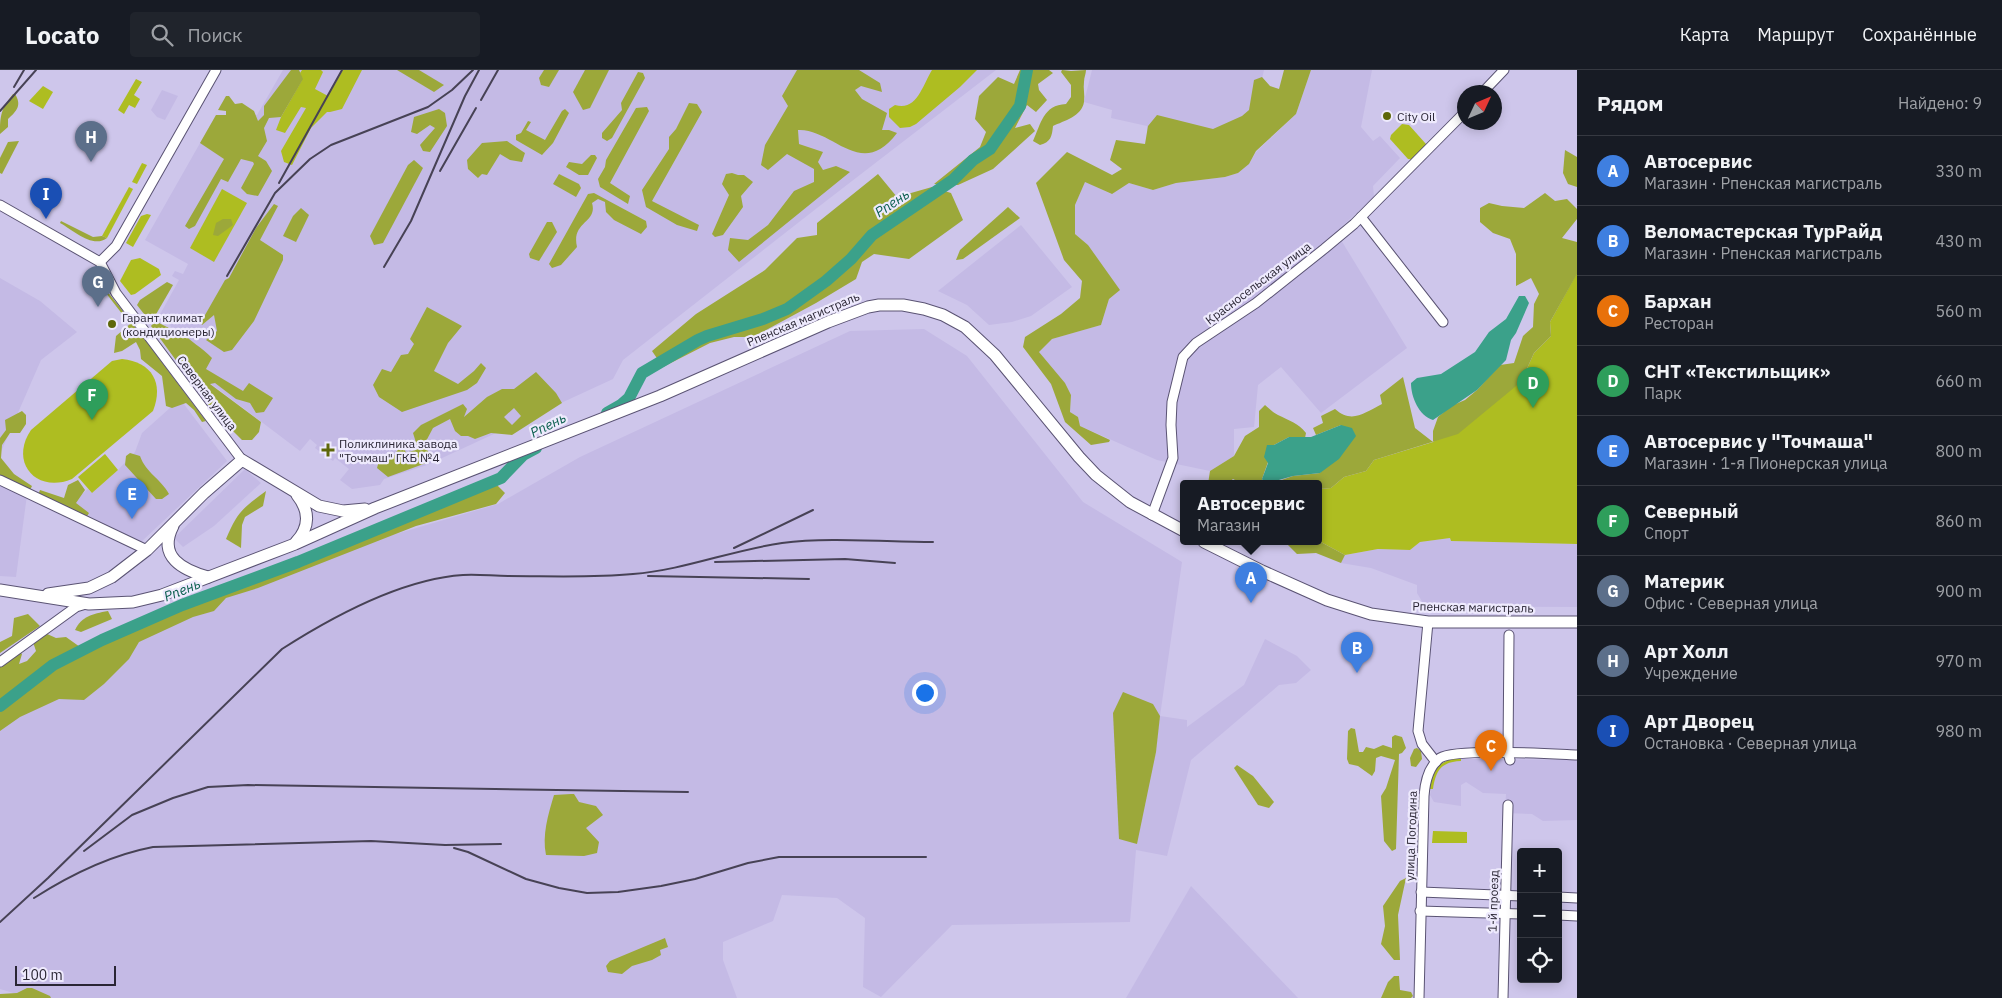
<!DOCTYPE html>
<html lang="ru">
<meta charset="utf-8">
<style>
:root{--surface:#171b24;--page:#20242c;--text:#f1f3f6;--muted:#9ea1a6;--line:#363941;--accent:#d93025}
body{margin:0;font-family:"IBM Plex Sans",sans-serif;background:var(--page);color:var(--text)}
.controls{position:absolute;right:15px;bottom:15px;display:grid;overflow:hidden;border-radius:5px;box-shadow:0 2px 12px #0003}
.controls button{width:45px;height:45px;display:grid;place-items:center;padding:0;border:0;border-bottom:1px solid var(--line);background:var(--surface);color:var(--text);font:25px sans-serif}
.compass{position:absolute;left:1457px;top:15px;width:45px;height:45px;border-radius:50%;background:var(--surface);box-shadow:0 2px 12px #0003;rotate:46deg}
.scale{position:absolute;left:15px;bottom:12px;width:101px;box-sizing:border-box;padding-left:5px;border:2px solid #2a2634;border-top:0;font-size:14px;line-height:18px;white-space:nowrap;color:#2a2634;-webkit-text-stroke:4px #eeeafd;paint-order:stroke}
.you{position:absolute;left:924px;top:622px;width:18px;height:18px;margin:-12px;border:4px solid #fff;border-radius:50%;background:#1a73e8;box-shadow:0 0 0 8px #1a73e833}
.badge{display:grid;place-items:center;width:32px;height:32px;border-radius:50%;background:var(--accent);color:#fff;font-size:16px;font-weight:700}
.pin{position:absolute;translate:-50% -41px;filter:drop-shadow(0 1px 2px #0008)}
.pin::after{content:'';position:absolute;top:26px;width:18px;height:15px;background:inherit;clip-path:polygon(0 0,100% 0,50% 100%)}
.popup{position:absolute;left:1180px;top:410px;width:142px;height:65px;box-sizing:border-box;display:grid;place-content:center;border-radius:5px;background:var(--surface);filter:drop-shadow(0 1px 4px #0005);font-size:16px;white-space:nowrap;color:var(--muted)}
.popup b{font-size:19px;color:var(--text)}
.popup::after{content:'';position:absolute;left:50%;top:100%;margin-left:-10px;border:10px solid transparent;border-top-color:var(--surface)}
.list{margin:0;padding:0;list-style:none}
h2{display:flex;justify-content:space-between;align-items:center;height:65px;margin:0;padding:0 20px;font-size:21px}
h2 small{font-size:16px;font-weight:400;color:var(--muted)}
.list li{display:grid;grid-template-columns:32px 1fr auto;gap:15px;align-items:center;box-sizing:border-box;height:70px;padding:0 20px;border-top:1px solid var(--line)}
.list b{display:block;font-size:19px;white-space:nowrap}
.list p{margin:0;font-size:16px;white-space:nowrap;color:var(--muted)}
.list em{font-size:16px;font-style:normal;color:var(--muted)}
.icon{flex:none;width:28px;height:28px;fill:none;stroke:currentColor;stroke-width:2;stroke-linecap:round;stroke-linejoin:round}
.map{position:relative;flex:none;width:1577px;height:928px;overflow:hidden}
header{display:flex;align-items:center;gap:30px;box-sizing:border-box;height:70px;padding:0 25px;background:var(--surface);border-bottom:1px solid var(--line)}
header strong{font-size:24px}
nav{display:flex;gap:28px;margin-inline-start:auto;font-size:18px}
.search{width:350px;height:45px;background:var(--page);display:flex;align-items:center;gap:12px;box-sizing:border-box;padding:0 18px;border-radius:5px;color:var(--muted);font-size:19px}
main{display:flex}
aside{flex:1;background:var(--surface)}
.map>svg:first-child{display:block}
</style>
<header>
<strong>Locato</strong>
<div class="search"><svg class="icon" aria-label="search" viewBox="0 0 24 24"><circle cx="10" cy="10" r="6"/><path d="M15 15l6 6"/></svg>Поиск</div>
<nav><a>Карта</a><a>Маршрут</a><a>Сохранённые</a></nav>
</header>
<main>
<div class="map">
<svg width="1577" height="928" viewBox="0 0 1577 928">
<rect width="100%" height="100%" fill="#cec6eb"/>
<g fill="#c4bae5">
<path d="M283,0H996L817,138L623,290L613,309L427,395L384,409L380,415L352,419L340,410L349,399L335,388L333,391L315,378L317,375L310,369L300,381L210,313L170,255L158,248L179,210L172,206L175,201L183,204L188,194L145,170L216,45H257Z"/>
<path d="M1092,0H1264L1245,80L1147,64V56L1111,48L1112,40L1084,32Z"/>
<path d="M1311,0H1372L1361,57L1373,71L1380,66L1400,88L1373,116L1374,127L1341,157V170L1407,278L1321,343L1281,297L1258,315L1254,357L1234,359V386L1210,401L1157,390L1080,356L1070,342L1071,325L1039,282L1052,269L1101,255L1109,229L1088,175L1075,164V135L1085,111L1111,124L1129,113L1153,120L1176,113L1225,107L1238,103L1249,94L1256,82L1296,44Z"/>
<path d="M162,20L178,26L165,50L157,47L151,40Z"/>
<path d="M1021,155L1072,217L1031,246L1012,252L989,255L967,235L938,221Z"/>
<path d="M0,208L40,231L77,262L41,290L0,384Z"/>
<path d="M924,259L967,286L1083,432L1182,492L1160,646L1187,650V657L1244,615L1265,569L1297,586L1311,600L1296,613L1279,615L1191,690L1167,786L1136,780L1130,852L952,855L881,927L863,917L865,848L837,828L782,825L773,851L723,872V890L737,928H30L0,919V643L103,579L338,481L498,434L580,387L850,261Z"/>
<path d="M180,329L227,391L141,472L69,436L88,419L92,423L118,400L135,382L142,363Z"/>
<path d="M245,399L261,413L214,456L183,477L174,468Z"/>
<path d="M0,413L27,425L16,507L0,506Z"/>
<path d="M1450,468L1451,471L1577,474V537L1432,536L1426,538L1417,523V515L1371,498L1341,493L1345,485L1378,479L1410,480L1420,472Z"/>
<path d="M1463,689L1577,690V750L1543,751L1532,744L1505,743L1506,724L1483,723L1466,712L1461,715V736L1434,732L1430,725L1434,704L1449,690Z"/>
<path d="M1191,816L1298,928H1126Z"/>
</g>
<g fill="#aebd21">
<path d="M302,0H321L323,2L315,19L328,26L343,0H362L342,39L330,42H327L311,58L292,95L284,92L281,81L306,38L301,37L285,63L276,60L281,47L302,10L300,3Z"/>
<path d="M932,0H977L960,17L916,54L910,57L900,58L889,47V39L895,35C917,42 923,14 932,0Z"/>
<path d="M136,9L142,12L134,25L140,29L135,38L129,35L124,44L118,40Z"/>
<path d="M43,16L53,22L43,39L29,31Z"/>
<path d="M1402,54L1409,55L1426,74L1427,79L1415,90L1408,89L1390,69L1391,65Z"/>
<path d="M142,93L147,95L137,114L132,112Z"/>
<path d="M129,117L133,119L107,168L102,166Z"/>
<path d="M222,119L247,133L214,192L190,178Z"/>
<path d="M147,144L151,145L133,177L126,173L141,146Z"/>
<path d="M140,188L159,199L161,205L135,224L131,225L120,211L131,190Z"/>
<path d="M1577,203V474L1451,471L1450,468L1420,472L1410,480L1378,479L1345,485L1319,471V419L1331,418L1344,407L1366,401L1374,390L1433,372L1521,312L1534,283L1551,266L1550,252Z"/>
<path d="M122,289C152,292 164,313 153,341L72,409C36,424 9,392 31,360L112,291Z"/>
<path d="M105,384L118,400L92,423L78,407Z"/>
<path d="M1461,687V691C1441,692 1436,700 1433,719H1430C1429,699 1443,689 1461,687Z"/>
<path d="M1433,761L1467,762V773H1432Z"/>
</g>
<g fill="#9ca83a" fill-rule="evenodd">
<path d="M291,0H299L303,9L281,47L269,48L264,58L267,71L258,86L266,91L272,101L258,126L247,124L241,118L254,94L253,92L241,89L228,112L221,109L195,156L189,159L185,156L224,89L200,73L216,45H226V41L218,40L226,26H229L235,34L242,33L254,41L258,51L264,45V36Z"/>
<path d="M397,0H419L444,15L434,22Z"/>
<path d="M544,0H559L549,17L541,15L539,8Z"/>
<path d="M585,0H609L590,38L583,40L573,22Z"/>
<path d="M797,0H859L880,13L882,22L861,16L855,20L862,29L887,43L882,60H889L897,63C861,111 833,58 798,60L799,74L823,82L818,92L823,100L836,96L850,102L739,192L728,180L730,168L748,170L768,155L794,121L814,112V99L787,84L768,100L761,95L765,75L788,36L782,26Z"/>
<path d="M1020,0H1049L1053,3L1038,14L1039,20L1047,30L1036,42L1027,35L1015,58L1030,54L1035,61L993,99L958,115L934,114L980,77L986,62L975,49L979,26L998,7L1014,14Z"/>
<path d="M1062,0L1071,1L1086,0C1086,4 1084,7 1084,12C1083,18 1085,25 1084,32C1082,46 1064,51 1053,56C1052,66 1051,72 1040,75L1033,71C1041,54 1043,35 1066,34L1071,27V15L1061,2Z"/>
<path d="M1284,0H1311L1296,44L1256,81L1249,94L1238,103L1225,107L1176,113L1153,120L1129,113L1112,124L1085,112L1075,135V164L1088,175L1120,220L1109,229L1101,255L1052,269L1039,282L1065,313L1071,325L1070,342L1078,347L1080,356L1110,370L1109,372L1091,375L1065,352L1051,314L1023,277L1025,267L1061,244L1080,228L1082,211L1064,190L1036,113L1067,82L1112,105L1122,99L1110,90L1116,70L1145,74L1148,56L1157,45L1213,59L1242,46L1249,40L1254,10L1262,7L1270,16L1279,19Z"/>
<path d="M638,2L643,3L645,8L612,68L607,71L602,68V63L622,40L621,33Z"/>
<path d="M13,24H15C22,35 17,41 8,49V57L0,64C0,45 1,39 13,24Z"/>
<path d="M689,33L697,34L702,42L652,131L699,155L697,161L677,155L646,137L642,120L669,79V67L676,59Z"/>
<path d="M647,37L649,41L610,113L630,126L628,134L600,117L598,109L605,97L606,90L636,38Z"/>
<path d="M439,39L445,43L447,56L430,82L423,81L420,75L435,58L430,55L417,64L411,62L414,47Z"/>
<path d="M565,39L569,43L553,73L542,85L516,70V65L521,63L528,51L531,52L526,60L545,70L562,41Z"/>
<path d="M19,71L2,104L0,103V88L8,72Z"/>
<path d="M507,71L525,83L522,92L510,90L500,84L487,105L482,104L478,108L468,99L467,90L482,73Z"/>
<path d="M1565,80L1577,87V117L1568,114L1563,103Z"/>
<path d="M591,85H595L597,88L588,105H579L566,97L569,92L582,94Z"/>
<path d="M414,90L423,98L383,173L374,175L370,166L408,95Z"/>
<path d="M732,103L738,105H744L753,112L741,126L743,137L723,165L715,167L712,164L729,125L722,114L726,104Z"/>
<path d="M559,104L579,114L581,118L576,127L553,114Z"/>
<path d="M878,104L897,127L932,117L951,123L963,150L909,189L874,184L862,192L856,209L816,233L753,267H734L710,273L663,297L652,281L696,244L765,200L797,168L817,165V153Z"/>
<path d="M594,123L646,151L647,157L641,164L614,150L606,142L605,132L598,129L592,133C598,153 571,151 577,177L561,195L552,198L549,194L588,124Z"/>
<path d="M1545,123L1555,131L1567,129L1577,139V149L1562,168L1577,172V204L1550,252L1551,266L1534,283L1521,312L1458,364L1374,390L1366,401L1344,407L1331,418L1319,419L1318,414H1270L1293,406L1320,403L1341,355L1316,365L1313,358L1323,353L1321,346L1335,339C1352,354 1364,343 1382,334L1380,325L1403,307L1415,358L1433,372V361L1438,347L1451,336L1465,330L1477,320L1500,295L1514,293L1523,266L1533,257L1534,234L1539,224L1531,208L1516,216V184L1510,169L1493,163L1480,152V138L1489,133L1502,136L1524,138Z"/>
<path d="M274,134L278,136L260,170L283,185V190L254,251L232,280L224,282L206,270L217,261L214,245L202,255L201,252L225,210L229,208L256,158Z"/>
<path d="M1008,137L1020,148L963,189L956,190L960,180Z"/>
<path d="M301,138L309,145L296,172L283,166L293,146Z"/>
<path d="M223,149H231L233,155L218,166L213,165L216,153Z"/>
<path d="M61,151L93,167L102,166L107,168C93,179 73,160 60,153Z"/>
<path d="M547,152H552L557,162L539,191L530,188L529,184Z"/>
<path d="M88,200L91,201L134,255L206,351L202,352L194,340L186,333L172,338L166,336L162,306L141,289L140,280L136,272L122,281L114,283L116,266L130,254Z"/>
<path d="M167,212L173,215L151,253L137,235L140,230Z"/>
<path d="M427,237L462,256L448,273L434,301L458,314L474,301L481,293L486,298L477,313L467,320L402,342L379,327L373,315L382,299L391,302L401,285L408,284L414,274L410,269Z"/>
<path d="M155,251L173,260H180C190,272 202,277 212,288L206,299L243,321L249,313L273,328L264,342L256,343L250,333L236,329L215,313L210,314L261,352L259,362L252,370H242L227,355H223L151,256Z"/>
<path d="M536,302L556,323L562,333L512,365L491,363L475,369L468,366H461L455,361L450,349L433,358L424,375L431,386L429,392L388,407L377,398L380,387L392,389L400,376L404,378L406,383L418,379L413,363L421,355L463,334L467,339L464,347L487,327L502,319H514ZM514,338L521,346L512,355L504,347Z"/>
<path d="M1265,335C1269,338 1273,343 1278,345C1290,351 1298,353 1306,363L1305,368L1289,367L1274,375L1262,409L1265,414H1243L1233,409L1227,414H1208L1210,401L1234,386L1245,366L1259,357V341Z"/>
<path d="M22,341L26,345V354L20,363H10L2,375L1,388L14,404L32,416L30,420L0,406V368L6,360L5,350Z"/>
<path d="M130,383L140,386C146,403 161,409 169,424L162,429H156L125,395L126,386Z"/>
<path d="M78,410L85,420L76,433L89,443L86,448L38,425L40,420L64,428L68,415Z"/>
<path d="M496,414L505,423L496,434L416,456L258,518L226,528L214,541L193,547L139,572L129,589L104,614L84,630L59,629L20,647L0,661V597L19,581L22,584L19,594L27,591L36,581L33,572L45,563L56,568L66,567L87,582C148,549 215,527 280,501C352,474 424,444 496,414Z"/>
<path d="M266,421L263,436L245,447L242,455L241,478L226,469C238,441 242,439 266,421Z"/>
<path d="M1319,471L1345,485L1341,493L1316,483L1297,484L1285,472Z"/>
<path d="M108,541L112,549L81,562L75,560C82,546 92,544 108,541Z"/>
<path d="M28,544L40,556L0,583V572L12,566L14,548Z"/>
<path d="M1123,622L1153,634L1160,646L1156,682L1137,774L1119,769L1113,643Z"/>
<path d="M1351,658L1355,659L1359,682H1363L1366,677L1374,679L1383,675L1392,678V667L1395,665L1402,667L1406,678L1402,683L1399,684L1396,779L1392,781L1384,771L1381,726L1386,718L1395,690L1381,686L1376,688L1375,701L1372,706L1358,696L1349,694L1347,689L1348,661Z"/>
<path d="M1417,678L1421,681L1422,689L1416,697L1411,696L1410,688L1414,679Z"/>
<path d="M1237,695L1253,706L1274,732L1269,738L1258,735L1234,698Z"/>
<path d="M571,724H574L579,732L596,736L603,745L586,758L599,772L597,783L584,786L546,785C542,765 548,745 554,725Z"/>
<path d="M1406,808L1398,845L1400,890H1394L1381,874L1385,856L1383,836L1400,811Z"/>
<path d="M665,868L668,877L660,880L661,885L652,890L632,896L622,904L608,902L606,896L610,891Z"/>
<path d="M1394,906H1399L1400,920L1411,922L1413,926L1411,928H1381L1388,912Z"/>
<path d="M27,918H32L50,926L51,928H0V924L17,923Z"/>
</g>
<g fill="#3ba18a">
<path d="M1519,226H1525L1529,233L1516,263L1511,270L1506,290L1477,320L1433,350C1419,346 1411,327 1411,313L1417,308L1441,304L1475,282L1489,262L1506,249Z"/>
<path d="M1341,355L1352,358L1356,366L1339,389L1320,403L1293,406L1265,414L1262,409L1268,393L1264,387L1267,375H1274L1289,367H1311Z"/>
</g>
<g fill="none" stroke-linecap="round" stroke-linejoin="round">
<g stroke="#3ba18a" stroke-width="12">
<path d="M607,343L621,335L629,328L642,303L698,270L707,266L763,249L787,239L826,211L851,189L872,165L953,110L973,90L990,79L1020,36L1027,0"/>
<path d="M0,636L53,595L102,570L182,535L298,492L501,408L523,385L536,378"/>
</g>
<defs>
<g id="minor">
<path d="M1483,22L1504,0"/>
<path d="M0,135L100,192L116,223L242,390"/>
<path d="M1361,147L1443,252"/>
<path d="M100,192L116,176L216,0"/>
<path d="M0,410L147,480"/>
<path d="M1152,445L1173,388L1171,355L1172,332L1183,287L1196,273L1256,233L1324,179L1354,154L1464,43"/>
<path d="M1428,552L1418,661L1422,674L1436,692"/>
<path d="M1509,565L1508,683L1510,690"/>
<path d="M0,592L76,537L86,534"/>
<path d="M1421,822L1521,826"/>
<path d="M1558,827L1577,828"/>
<path d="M1420,841L1521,844"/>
<path d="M1558,845L1577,846"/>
<path d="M1419,928L1424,726C1425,712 1428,697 1440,688C1456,678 1553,684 1577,685"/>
<path d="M1503,928L1508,735"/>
</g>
<g id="major">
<path d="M173,456C157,487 183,500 208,507"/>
<path d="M296,472C310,457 310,441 297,425"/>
<path d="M1204,472L1262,501L1327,530L1371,544L1428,552H1577"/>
<path d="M0,520L89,534L133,532L162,525L295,474L375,438L660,326L828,252L868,237L879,235H903L924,239L943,245L965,257L995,285L1079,387L1096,405L1130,432L1184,461"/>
<path d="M48,524L89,518L112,507L147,480L204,423L242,390L319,436L343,441L365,439"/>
</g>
</defs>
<use href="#minor" stroke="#5a5373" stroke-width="11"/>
<use href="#major" stroke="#5a5373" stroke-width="13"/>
<use href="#minor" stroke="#fff" stroke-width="9"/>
<use href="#major" stroke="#fff" stroke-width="11"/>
<g stroke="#474255" stroke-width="2">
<path d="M14,17L24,0"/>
<path d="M481,30L498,0"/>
<path d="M0,41L36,0"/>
<path d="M440,101L476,38"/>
<path d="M279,113L342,0"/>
<path d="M384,197L411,151L465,26L479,0"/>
<path d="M227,206L275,123L310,89L331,75L428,37L452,20L473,0"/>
<path d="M734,478L813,440"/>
<path d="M715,492L845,489L895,493"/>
<path d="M648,506L809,509"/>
<path d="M454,778L468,782L526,809L559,818L587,823L618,822L661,816L695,809L748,793L779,787H926"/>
<path d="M84,781L132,745L173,728L208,717L248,715L688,722"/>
<path d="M34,828C70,805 111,785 153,777L371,771L445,775L501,774"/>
<path d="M0,852L48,808L282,579C332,547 402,509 463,505C478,504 493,506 508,506C550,506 592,508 633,504C684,500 732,480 782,473C828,467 885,472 933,472"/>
</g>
</g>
<g fill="#5e6709" stroke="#eeeafd" stroke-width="2">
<circle cx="1387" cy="46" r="5"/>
<circle cx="112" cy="254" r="5"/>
<path d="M325.5 372.5h5v5h5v5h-5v5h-5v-5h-5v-5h5z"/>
</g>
<g text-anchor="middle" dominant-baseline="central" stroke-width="4.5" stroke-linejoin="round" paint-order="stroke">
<g font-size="12" fill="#2a2634" stroke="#eeeafd" text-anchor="start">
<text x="1397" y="46">City Oil</text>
<text x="122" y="247">Гарант климат<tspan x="122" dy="14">(кондиционеры)</tspan></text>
<text x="339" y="373">Поликлиника завода<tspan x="339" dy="14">"Точмаш" ГКБ №4</tspan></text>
</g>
<g font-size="12" fill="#2a2634" stroke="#eeeafd">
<text transform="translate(1258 213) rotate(-37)">Красносельская улица</text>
<text transform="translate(803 249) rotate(-23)">Рпенская магистраль</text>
<text transform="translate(207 323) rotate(53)">Северная улица</text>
<text transform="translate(1473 537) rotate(1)">Рпенская магистраль</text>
<text transform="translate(1411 766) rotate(-88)">улица Погодина</text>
<text transform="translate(1493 831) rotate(-88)">1-й проезд</text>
</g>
<g font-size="14" font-style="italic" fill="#0c6050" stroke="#eeeafd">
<text transform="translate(892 133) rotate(-34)">Рпень</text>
<text transform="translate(548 355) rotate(-27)">Рпень</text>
<text transform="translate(182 520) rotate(-22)">Рпень</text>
</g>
</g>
</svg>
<div class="controls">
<button>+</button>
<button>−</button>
<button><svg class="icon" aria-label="locate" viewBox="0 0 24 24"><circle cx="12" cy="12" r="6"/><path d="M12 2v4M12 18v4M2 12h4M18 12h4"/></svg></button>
</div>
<svg class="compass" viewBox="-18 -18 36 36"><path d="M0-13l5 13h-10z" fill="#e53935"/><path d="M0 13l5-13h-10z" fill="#9ea1a6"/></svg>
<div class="scale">100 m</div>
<div class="you"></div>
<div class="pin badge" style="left:1251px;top:533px;background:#3f7fe0">A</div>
<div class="popup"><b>Автосервис</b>Магазин</div>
<div class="pin badge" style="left:1357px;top:603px;background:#3f7fe0">B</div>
<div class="pin badge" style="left:1491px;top:701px;background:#e8710a">C</div>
<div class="pin badge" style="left:1533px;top:338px;background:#2e9e5b">D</div>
<div class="pin badge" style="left:132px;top:449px;background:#3f7fe0">E</div>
<div class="pin badge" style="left:92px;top:350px;background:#2e9e5b">F</div>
<div class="pin badge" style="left:98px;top:237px;background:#5c6f8a">G</div>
<div class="pin badge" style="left:91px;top:92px;background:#5c6f8a">H</div>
<div class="pin badge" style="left:46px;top:149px;background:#1a4fb4">I</div>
</div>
<aside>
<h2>Рядом<small>Найдено: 9</small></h2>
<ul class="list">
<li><span class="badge" style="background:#3f7fe0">A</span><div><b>Автосервис</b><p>Магазин · Рпенская магистраль</p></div><em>330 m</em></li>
<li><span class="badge" style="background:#3f7fe0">B</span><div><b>Веломастерская ТурРайд</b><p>Магазин · Рпенская магистраль</p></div><em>430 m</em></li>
<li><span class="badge" style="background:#e8710a">C</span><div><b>Бархан</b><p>Ресторан</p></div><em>560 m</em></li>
<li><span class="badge" style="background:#2e9e5b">D</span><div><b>СНТ «Текстильщик»</b><p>Парк</p></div><em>660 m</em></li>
<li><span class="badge" style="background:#3f7fe0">E</span><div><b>Автосервис у &quot;Точмаша&quot;</b><p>Магазин · 1-я Пионерская улица</p></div><em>800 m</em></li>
<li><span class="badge" style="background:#2e9e5b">F</span><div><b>Северный</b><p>Спорт</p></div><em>860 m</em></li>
<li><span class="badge" style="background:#5c6f8a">G</span><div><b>Материк</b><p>Офис · Северная улица</p></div><em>900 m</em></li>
<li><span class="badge" style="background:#5c6f8a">H</span><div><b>Арт Холл</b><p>Учреждение</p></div><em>970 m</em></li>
<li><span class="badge" style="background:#1a4fb4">I</span><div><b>Арт Дворец</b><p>Остановка · Северная улица</p></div><em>980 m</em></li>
</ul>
</aside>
</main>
